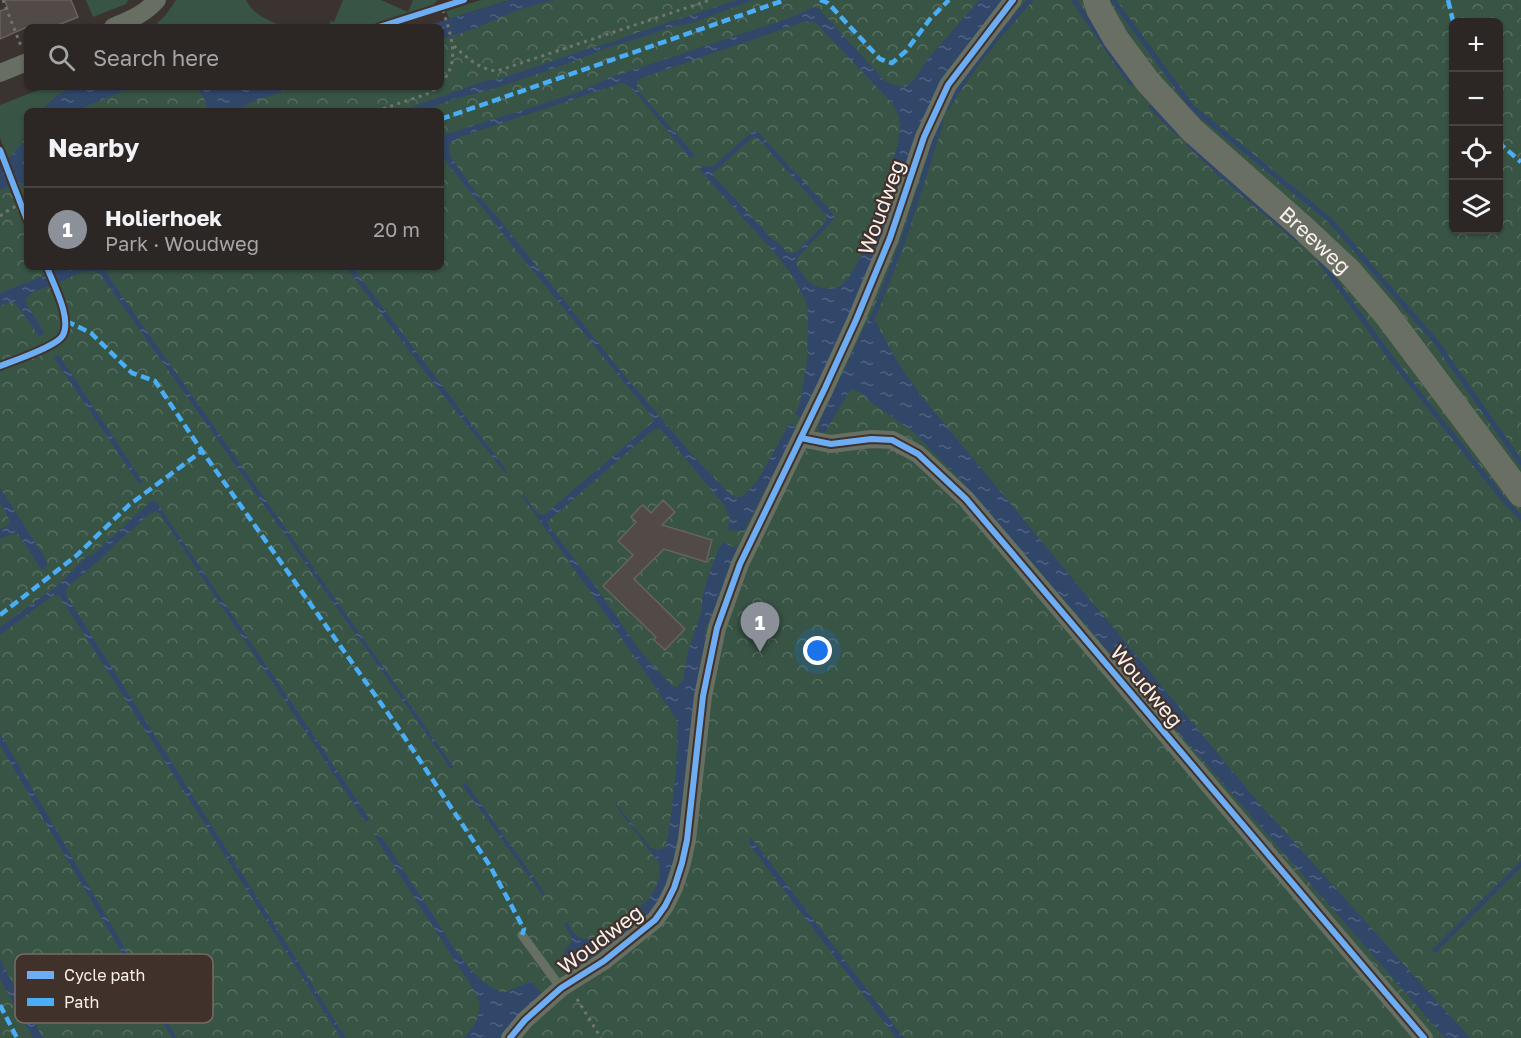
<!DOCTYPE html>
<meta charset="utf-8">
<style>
:root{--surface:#2c2624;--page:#383231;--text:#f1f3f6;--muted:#a6a5a6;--line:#484341;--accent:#8c9099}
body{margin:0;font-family:"Golos Text",sans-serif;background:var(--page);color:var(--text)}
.controls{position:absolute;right:18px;top:18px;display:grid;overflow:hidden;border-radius:9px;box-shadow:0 2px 4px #0004}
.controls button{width:54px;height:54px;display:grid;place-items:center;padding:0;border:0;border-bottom:2px solid var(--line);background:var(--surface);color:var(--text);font:30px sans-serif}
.you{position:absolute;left:818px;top:651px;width:21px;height:21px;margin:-15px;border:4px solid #fff;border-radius:50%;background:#1a73e8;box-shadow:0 0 0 9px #1a73e833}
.badge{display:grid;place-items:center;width:39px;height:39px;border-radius:50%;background:var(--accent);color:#fff;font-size:20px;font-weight:700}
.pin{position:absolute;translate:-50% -50px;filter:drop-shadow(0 2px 3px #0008)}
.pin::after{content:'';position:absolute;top:32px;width:21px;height:18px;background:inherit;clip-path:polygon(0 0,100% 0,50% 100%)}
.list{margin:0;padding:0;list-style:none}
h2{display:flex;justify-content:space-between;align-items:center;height:78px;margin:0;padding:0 24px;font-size:26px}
h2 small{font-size:20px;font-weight:400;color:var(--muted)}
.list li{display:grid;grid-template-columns:39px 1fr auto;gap:18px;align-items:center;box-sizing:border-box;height:84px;padding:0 24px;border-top:2px solid var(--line)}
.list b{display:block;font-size:22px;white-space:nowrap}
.list p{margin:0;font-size:20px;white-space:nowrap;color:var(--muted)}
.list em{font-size:20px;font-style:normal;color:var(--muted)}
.icon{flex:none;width:33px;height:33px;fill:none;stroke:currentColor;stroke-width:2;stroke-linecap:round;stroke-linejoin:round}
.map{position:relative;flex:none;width:1521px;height:1038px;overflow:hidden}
.search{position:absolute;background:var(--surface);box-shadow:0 2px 4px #0004;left:24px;top:24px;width:420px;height:66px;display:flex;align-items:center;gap:15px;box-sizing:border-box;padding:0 21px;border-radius:9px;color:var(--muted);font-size:22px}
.panel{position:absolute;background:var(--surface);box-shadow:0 2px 4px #0004;left:24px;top:108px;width:420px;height:162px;border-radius:9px}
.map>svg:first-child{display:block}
</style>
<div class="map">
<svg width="1521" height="1038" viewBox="0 0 1521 1038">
<defs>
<pattern id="park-crowns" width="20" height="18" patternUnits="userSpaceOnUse" patternTransform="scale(1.5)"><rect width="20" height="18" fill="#385445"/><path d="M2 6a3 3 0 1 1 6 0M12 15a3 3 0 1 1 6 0" fill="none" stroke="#566d60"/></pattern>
<pattern id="water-ripples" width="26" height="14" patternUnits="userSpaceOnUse" patternTransform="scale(1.5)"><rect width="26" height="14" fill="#31476a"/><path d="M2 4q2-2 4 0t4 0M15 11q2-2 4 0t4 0" fill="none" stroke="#50627f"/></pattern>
</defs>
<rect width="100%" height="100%" fill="#3b3330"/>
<g fill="#385445">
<path d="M86,0H128L126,4L93,17Z"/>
<path d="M176,0H246C254,16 269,20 284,27H159L157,23L165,16Z"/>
<path d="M343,0H381L408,12L413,0H437V1L432,6L365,27H328L331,21L334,22Z"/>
<path d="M481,0H510L449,19L446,11Z"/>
<path d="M46,87H75L58,95L40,111H27C27,135 27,142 8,159L0,138V105Z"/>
</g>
<path fill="url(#park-crowns)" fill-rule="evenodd" d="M538,0H1521V1038H0V178L27,153V267H441V111H53L105,87H441V29ZM1454,22H1498V230H1454Z"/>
<g fill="url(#water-ripples)" fill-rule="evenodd">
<path d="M510,0H553C543,3 534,5 525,8C495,18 473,32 441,39V27H423Z"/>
<path d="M737,0H753L695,22L672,27L646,36L609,47L575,61L496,88L450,100L425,111H400L488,80H495C524,71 553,61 581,51C596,46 613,43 627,36Z"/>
<path d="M979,0H1004L954,63L879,251L803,416L799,417L795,415L800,403L807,362L808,310L805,300L794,278L781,260L699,169L704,166L712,167L752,132H758L830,210L834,216L833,220L798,257L796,264C802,275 809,285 822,288C827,289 832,289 836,288C860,279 877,210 884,186C890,169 899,147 900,129C901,119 897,111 892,103L817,24L812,21L803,22L639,79L637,82V89L695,155L693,157L690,158L634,90L626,84L622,83L460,137L452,142L449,146L450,156L475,191L502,223L620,370L694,457L728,492L735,497H741L745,494L757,481L790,423L794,425L795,432L744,531L727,530L730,520L725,506L660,428L653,430L547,522L551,529L596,587L640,651L673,687H676L683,681L688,651L702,610C700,592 715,559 722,542L738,549L714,615L710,617L705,631L707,634L676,854C672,868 668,884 660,897C657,904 651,911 647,916C639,924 587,964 579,966C570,967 567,959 563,952C576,939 572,938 564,924L567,922C570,927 573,934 578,937C596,948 642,909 652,894C658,885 661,874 659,863L615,805L616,804L651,848L659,850L665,847L669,831L676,771L678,725L674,715L584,583L522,496L523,494L538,514L544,515L654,421V419L508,240L441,155V136L576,93L611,77L790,18L813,7L818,8L830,21L884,80L890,84L905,87L913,81L927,60ZM757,137L828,217C823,228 806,241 798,251L793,253H787L782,246L774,241L712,174L752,138Z"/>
<path d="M75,87H133L75,111H40L58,95Z"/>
<path d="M196,87H294L249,103L238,111H209L204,98Z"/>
<path d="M27,134V183H18L0,190V166C12,157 20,147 27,134Z"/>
<path d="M66,267H106V272L115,286L453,766V768L451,769L415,718L100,274C89,265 70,278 58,283L54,272Z"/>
<path d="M346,267H352L489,447L507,472L506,474L438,389Z"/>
<path d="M45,275L49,286L33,292L26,299L28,307L43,330L44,334L39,336L16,304L11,302L0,306V293Z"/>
<path d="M868,319L877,323C892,356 909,380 931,408L1258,802L1470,1038H1445L1106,649L967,487L915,433L871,402L862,393L851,389L825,432L819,433L818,428L822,416Z"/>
<path d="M59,355L143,482L139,484L54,358Z"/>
<path d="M0,488L46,559L47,565L42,570L18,534H11L0,539V529L8,525L10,521L0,503Z"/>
<path d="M155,500L369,818L368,821H365L160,514L157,511C146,513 140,524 131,531C116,542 104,557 89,569C82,575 76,582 67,586L66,595L346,1038H341L59,595L52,596L0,635V627L57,586L86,557L92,555L136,515L151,501Z"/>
<path d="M0,733L177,1038H172L0,745Z"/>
<path d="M466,783L545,893L543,896L462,785Z"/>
<path d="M376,833L382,838C397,860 411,882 426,904C444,932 470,981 503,993L530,982H532L541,993L539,998L512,1024L500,1038H464C475,1025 484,1013 477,995L374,835Z"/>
<path d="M750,836L904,1038H896L749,844Z"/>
<path d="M0,959L4,967L43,1038H33L0,979Z"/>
</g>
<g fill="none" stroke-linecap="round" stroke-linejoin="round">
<g stroke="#31476a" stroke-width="5">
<path d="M1074,0L1131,83"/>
<path d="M1113,0L1193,108L1330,220L1436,342L1521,463"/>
<path d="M1151,107L1178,133"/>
<path d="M947,108C970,68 1000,34 1030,0"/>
<path d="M1189,144L1217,171L1297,239"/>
<path d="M1319,259L1393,361L1504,500L1521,518"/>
<path d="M872,320L903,241L941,122"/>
<path d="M1435,950L1521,864"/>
</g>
</g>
<g fill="#514a47" stroke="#69625f" stroke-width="1.5">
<path d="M4,0H71L78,17L53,27H27L0,39V11L8,8Z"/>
<path d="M663,500L675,512L662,525L712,540L706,562L664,549L634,579L685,629L665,650L654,640L656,637L603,586L633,555L618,541L636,522L631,517L641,506L643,505L651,513Z"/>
</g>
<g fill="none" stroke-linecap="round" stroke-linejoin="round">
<g stroke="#71746c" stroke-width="3" stroke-dasharray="3 4.5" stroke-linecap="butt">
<path d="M3,0L21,46"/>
<path d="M454,46C466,57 480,70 497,71L710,0"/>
<path d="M441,84C462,59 450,34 442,7"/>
<path d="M376,111L430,93L438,87"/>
<path d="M0,216C9,210 16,204 27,205"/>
<path d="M577,999L601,1038"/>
</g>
<path stroke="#676e62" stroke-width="9" d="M522,935L561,988"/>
<g stroke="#676e62" stroke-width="18">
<path d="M113,27C129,20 145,14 157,0"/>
<path d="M0,73L27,62"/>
<path d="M801,438L831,444L871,439L892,440L918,454L966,499L1424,1038"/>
<path d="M510,1038L525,1020L561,988L604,961L655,920L665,906L674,888L682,863L687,840L703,696L717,628L740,564L825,388L856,320L890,238L924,137L948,85L1013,0"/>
</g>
<path stroke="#6a6f63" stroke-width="26" id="s1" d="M1096,0L1099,9L1116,39L1148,82L1192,130L1302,227L1349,271L1386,314L1521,494"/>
<g stroke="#49aef6" stroke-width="4.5" stroke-dasharray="9 4.5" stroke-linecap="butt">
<path d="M820,0L828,3L880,59L892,63L906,51L930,19L949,0"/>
<path d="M1448,0L1454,25"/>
<path d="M441,119L785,0"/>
<path d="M1498,142L1521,162"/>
<path d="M66,321L91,333L132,373L155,381L202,451L397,726L490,866L524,929L522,935"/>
<path d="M0,615L76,556L129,505L202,451"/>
<path d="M0,1005L17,1038"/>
</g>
<defs>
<g id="cycleway">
<path d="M379,27L464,0"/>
<path d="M0,150L27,220"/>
<path d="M0,366C13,361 58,346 63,335C72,318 53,284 47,267"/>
<path d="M801,438L831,444L871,439L892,440L918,454L966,499L1424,1038"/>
<path d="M510,1038L525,1020L561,988L604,961L655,920L665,906L674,888L682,863L687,840L703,696L717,628L740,564L825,388L856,320L890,238L924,137L948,85L1013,0"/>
</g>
</defs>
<use href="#cycleway" stroke="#40322b" stroke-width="10"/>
<use href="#cycleway" stroke="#6dadf4" stroke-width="6"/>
</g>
<g text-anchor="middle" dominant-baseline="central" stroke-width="4.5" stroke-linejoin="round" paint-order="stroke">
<g font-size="21" fill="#f9efeb" stroke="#40322b">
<text transform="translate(881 207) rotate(-70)">Woudweg</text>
<text stroke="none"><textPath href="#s1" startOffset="328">Breeweg</textPath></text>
<text transform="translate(1147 686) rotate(50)">Woudweg</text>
<text transform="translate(600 939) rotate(-37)">Woudweg</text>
</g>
</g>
<rect x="15" y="954" width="198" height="69" rx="9" fill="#40322b" stroke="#786b65" stroke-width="1.5"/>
<rect x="27" y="971" width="27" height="8" fill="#6dadf4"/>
<rect x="27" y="998" width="27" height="8" fill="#49aef6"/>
<g font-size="16" fill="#f9efeb">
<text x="64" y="981">Cycle path</text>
<text x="64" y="1008">Path</text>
</g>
</svg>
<div class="controls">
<button>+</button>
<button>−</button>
<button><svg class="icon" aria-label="locate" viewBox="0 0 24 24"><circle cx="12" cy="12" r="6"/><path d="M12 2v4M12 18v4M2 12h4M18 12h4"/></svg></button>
<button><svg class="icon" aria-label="layers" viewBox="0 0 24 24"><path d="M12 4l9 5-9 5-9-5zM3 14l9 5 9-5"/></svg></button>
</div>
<div class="you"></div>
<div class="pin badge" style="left:760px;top:652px">1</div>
<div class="search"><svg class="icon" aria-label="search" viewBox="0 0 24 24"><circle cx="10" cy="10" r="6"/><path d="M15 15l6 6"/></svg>Search here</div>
<section class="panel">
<h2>Nearby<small></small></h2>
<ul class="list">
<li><span class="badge">1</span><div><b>Holierhoek</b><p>Park · Woudweg</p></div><em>20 m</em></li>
</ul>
</section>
</div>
